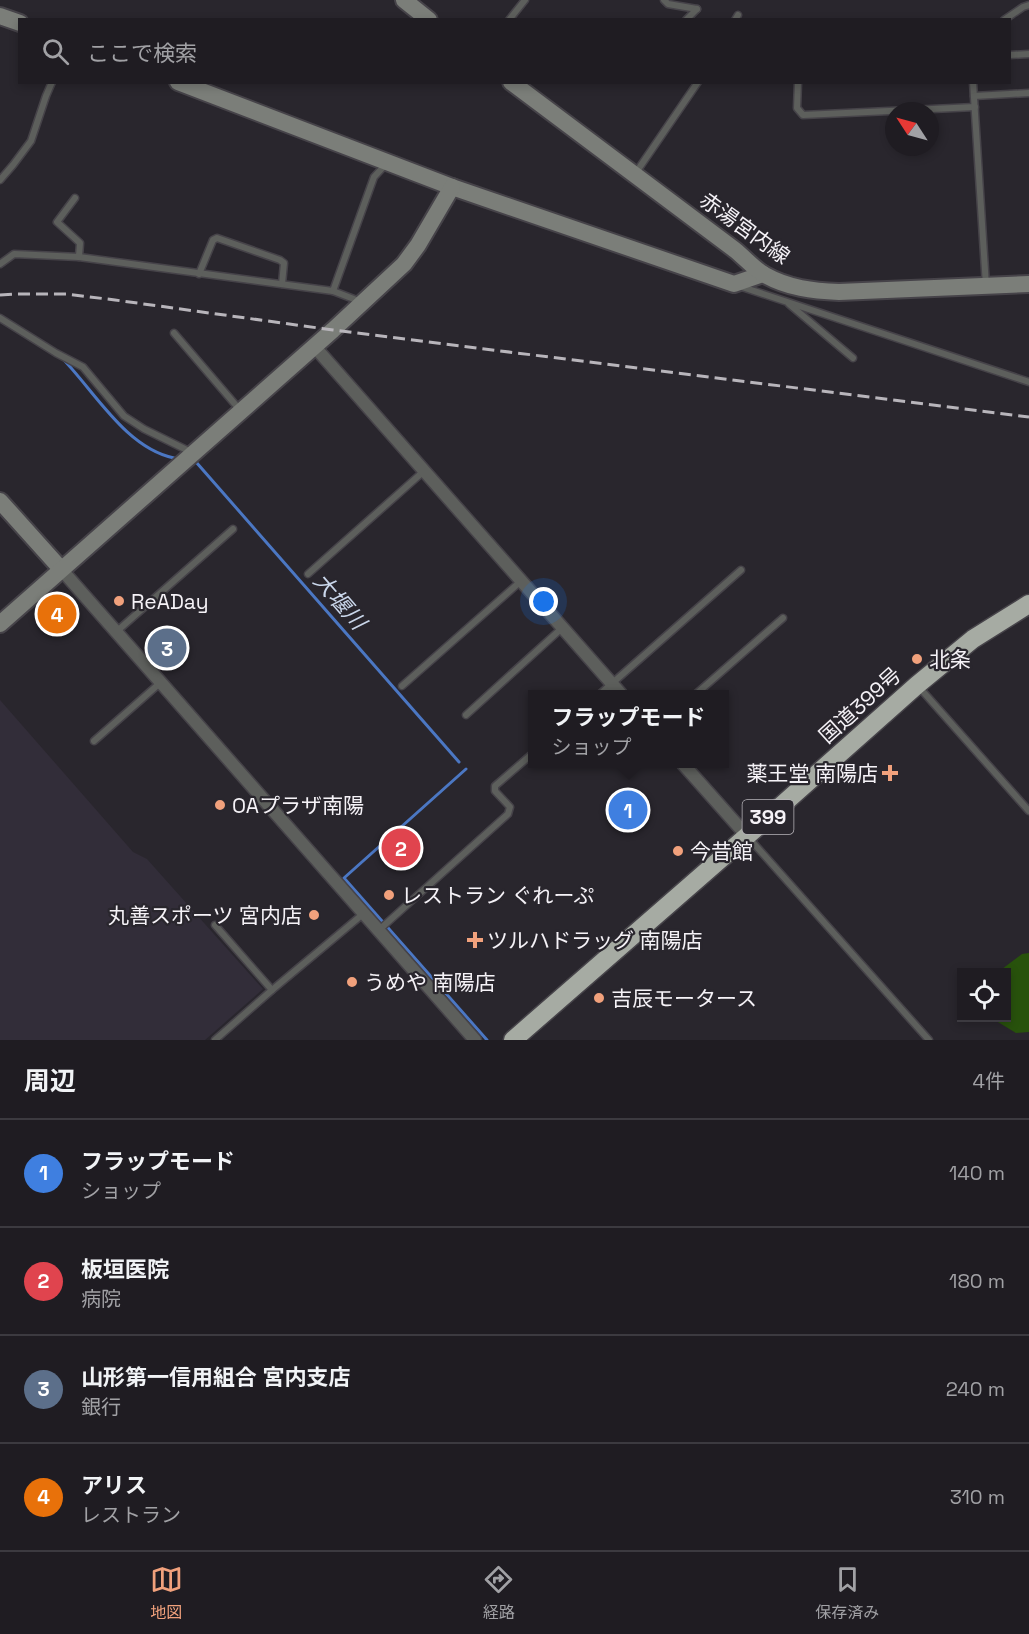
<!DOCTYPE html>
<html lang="ja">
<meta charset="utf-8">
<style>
:root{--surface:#1f1c22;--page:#27252a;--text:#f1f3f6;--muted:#a1a1a5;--line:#3c3a40;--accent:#f1a17c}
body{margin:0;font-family:"Space Grotesk","Noto Sans JP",sans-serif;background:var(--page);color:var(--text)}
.controls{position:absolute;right:18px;bottom:18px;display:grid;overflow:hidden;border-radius:0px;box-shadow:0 3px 9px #0003}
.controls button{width:54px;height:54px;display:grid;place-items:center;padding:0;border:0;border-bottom:2px solid var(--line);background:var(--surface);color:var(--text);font:30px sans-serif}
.compass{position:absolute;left:885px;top:102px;width:54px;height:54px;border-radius:50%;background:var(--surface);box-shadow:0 3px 9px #0003;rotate:306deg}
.you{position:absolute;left:544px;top:602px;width:21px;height:21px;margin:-15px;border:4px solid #fff;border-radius:50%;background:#1a73e8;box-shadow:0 0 0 9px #1a73e833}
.badge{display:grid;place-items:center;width:39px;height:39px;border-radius:50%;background:var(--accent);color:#fff;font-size:20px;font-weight:700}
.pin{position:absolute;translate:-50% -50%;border:3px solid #fff;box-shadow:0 2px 6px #0006}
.popup{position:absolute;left:528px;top:690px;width:201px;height:78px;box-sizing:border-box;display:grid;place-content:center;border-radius:0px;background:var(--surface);filter:drop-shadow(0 2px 4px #0005);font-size:20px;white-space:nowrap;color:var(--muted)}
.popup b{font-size:22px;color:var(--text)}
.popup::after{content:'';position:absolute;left:50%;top:100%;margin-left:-12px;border:12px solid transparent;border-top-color:var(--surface)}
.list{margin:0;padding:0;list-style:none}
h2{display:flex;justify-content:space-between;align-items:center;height:78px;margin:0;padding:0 24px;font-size:26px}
h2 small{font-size:20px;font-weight:400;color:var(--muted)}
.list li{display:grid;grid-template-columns:39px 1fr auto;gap:18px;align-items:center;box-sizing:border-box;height:108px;padding:0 24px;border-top:2px solid var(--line)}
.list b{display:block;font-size:22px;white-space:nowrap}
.list p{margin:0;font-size:20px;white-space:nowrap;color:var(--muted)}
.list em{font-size:20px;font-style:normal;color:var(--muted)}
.icon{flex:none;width:33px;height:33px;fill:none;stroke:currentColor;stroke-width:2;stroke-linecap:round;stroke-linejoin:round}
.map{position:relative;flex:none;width:1029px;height:1040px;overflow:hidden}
.search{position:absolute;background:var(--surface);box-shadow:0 3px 9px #0003;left:18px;right:18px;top:18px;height:66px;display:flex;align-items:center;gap:15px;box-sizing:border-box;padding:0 21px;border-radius:0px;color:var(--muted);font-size:22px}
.sheet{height:510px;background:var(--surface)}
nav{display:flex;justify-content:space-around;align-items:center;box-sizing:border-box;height:84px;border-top:2px solid var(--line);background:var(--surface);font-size:16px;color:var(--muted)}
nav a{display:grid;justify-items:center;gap:3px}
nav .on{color:var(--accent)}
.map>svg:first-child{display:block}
</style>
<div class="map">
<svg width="1029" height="1040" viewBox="0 0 1029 1040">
<rect width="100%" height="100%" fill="#29262d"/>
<path fill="#322d39" d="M0,700L133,852L147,859L263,989L205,1040H0Z"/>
<path fill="#28520c" d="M1029,953V1032L1016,1033L993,1019L1006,1017V972H998L1022,954Z"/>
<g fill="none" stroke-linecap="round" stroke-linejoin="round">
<g stroke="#4b77c3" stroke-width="3">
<path d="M62,358C95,392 126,448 174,458"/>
<path d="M196,462L459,762"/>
<path d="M466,769L344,878L487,1040"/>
</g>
<defs>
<g id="lane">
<path d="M664,0L668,4L697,9"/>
<path d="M509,20L525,0"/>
<path d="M686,20L697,9"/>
<path d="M735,20L738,15"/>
<path d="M1004,20L1023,7L1029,5"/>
<path d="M1010,55L1029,54"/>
<path d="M798,82L797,108L803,115L975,107"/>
<path d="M973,82L986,286"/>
<path d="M974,96L1029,93"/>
<path d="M635,174L698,82"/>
<path d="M0,180L13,165L31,141L46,96L52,82"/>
<path d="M79,257L333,291L359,301"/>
<path d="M0,264L14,254L79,257L80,243L57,222L75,198"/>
<path d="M199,274L213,240L217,238L280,260L284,263L282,284"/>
<path d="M739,286L1029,382"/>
<path d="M333,291L374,177L387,163"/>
<path d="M789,304L853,358"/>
<path d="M0,318L56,353L83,367L124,416L144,429L193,453"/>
<path d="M174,333L240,410"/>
<path d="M308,574L424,471"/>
<path d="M116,632L233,529"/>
<path d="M402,686L521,581"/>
<path d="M918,686L1029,811"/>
<path d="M600,694L741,570"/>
<path d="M696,694L783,618"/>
<path d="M466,715L562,628"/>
<path d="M94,741L160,683"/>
<path d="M748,837L929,1040"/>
<path d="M215,925L272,990"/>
<path d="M379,930L508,814L510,807L495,791V786L532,754"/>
<path d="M215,1040L272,990L363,914"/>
</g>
<g id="street">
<path d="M314,346L621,694"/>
<path d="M61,569L475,1040"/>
<path d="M683,764L747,836"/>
</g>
<g id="secondary">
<path d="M404,0L429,20"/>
<path d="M0,16L20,23"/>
<path d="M178,82L452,187L734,284L763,274"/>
<path d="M511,82L735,250C745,258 754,269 765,275C788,288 813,291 839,292L1029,284"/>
<path d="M0,501L61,569"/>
<path d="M0,624L333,330L404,264L418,245L452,187"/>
</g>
<path id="highway" d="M513,1040L747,836L917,685L973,639L1029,604"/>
</defs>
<use href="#lane" stroke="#464349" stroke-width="9"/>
<use href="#street" stroke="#464349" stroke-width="15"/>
<use href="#secondary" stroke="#464349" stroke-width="20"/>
<use href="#highway" stroke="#464349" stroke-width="21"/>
<use href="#lane" stroke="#5d5f5c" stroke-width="6"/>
<use href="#street" stroke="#5d5f5c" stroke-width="12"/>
<use href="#secondary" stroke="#7b7e79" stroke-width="16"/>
<use href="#highway" stroke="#a6aba3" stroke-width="18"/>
<path stroke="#b8b5bb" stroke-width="3" stroke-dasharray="12 6" stroke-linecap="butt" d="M0,295L16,294H66L115,300L333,330L1029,417"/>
</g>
<g fill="#f1a17c" stroke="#29262d" stroke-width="2">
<circle cx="119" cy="601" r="6"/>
<circle cx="917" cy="659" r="6"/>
<path d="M887 764h6v6h6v6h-6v6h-6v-6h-6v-6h6z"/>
<circle cx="220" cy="805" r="6"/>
<circle cx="678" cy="851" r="6"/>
<circle cx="389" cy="895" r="6"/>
<circle cx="314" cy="915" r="6"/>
<path d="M472 931h6v6h6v6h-6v6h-6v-6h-6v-6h6z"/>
<circle cx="352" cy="982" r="6"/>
<circle cx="599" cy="998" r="6"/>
</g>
<g text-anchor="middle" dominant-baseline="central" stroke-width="4.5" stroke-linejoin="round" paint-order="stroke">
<rect fill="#29262d" stroke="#b8b5ba" stroke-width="1.5" x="742.5" y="800" width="51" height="34" rx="4.5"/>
<g font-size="20" font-weight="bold" fill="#f5f2f7">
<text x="768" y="817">399</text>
</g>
<g font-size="21" fill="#f5f2f7" stroke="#29262d">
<text transform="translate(745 228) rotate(36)">赤湯宮内線</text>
<text transform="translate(860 705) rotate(-42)">国道399号</text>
</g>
<g font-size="21" fill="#f5f2f7" stroke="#29262d" text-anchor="start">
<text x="131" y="601">ReADay</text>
<text x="929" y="659">北条</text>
<text x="878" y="773" text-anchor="end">薬王堂 南陽店</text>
<text x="232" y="805">OAプラザ南陽</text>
<text x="690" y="851">今昔館</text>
<text x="401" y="895">レストラン ぐれーぷ</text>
<text x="302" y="915" text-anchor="end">丸善スポーツ 宮内店</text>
<text x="487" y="940">ツルハドラッグ 南陽店</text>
<text x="364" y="982">うめや 南陽店</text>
<text x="611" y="998">吉辰モータース</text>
</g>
<g font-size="22" font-style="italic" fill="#cad7eb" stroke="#29262d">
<text transform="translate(340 601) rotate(49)">大堰川</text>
</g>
</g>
</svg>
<div class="controls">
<button><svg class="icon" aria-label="locate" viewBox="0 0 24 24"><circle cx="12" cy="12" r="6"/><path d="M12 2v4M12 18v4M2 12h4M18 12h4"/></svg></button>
</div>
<svg class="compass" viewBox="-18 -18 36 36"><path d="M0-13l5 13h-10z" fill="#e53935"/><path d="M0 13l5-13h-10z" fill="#a1a1a5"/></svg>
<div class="you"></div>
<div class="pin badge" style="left:628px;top:810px;background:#3f7fe0">1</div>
<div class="popup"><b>フラップモード</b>ショップ</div>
<div class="pin badge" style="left:401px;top:848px;background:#e0444e">2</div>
<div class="pin badge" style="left:167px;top:648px;background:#5c6f8a">3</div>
<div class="pin badge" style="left:57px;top:614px;background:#e8710a">4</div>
<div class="search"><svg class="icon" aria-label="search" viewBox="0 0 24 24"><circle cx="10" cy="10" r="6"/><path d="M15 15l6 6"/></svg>ここで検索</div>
</div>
<section class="sheet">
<h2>周辺<small>4件</small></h2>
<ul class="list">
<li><span class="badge" style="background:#3f7fe0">1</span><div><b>フラップモード</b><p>ショップ</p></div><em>140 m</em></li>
<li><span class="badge" style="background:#e0444e">2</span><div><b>板垣医院</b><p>病院</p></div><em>180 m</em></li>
<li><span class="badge" style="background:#5c6f8a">3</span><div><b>山形第一信用組合 宮内支店</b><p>銀行</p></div><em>240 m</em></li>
<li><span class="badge" style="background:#e8710a">4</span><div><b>アリス</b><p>レストラン</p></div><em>310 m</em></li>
</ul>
</section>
<nav>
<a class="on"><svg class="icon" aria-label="map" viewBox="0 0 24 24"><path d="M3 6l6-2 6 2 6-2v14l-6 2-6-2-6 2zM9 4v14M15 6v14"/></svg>地図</a>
<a><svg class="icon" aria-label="directions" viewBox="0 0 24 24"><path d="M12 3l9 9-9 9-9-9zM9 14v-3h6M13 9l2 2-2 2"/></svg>経路</a>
<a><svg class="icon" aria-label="saved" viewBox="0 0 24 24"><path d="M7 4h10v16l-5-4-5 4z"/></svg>保存済み</a>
</nav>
